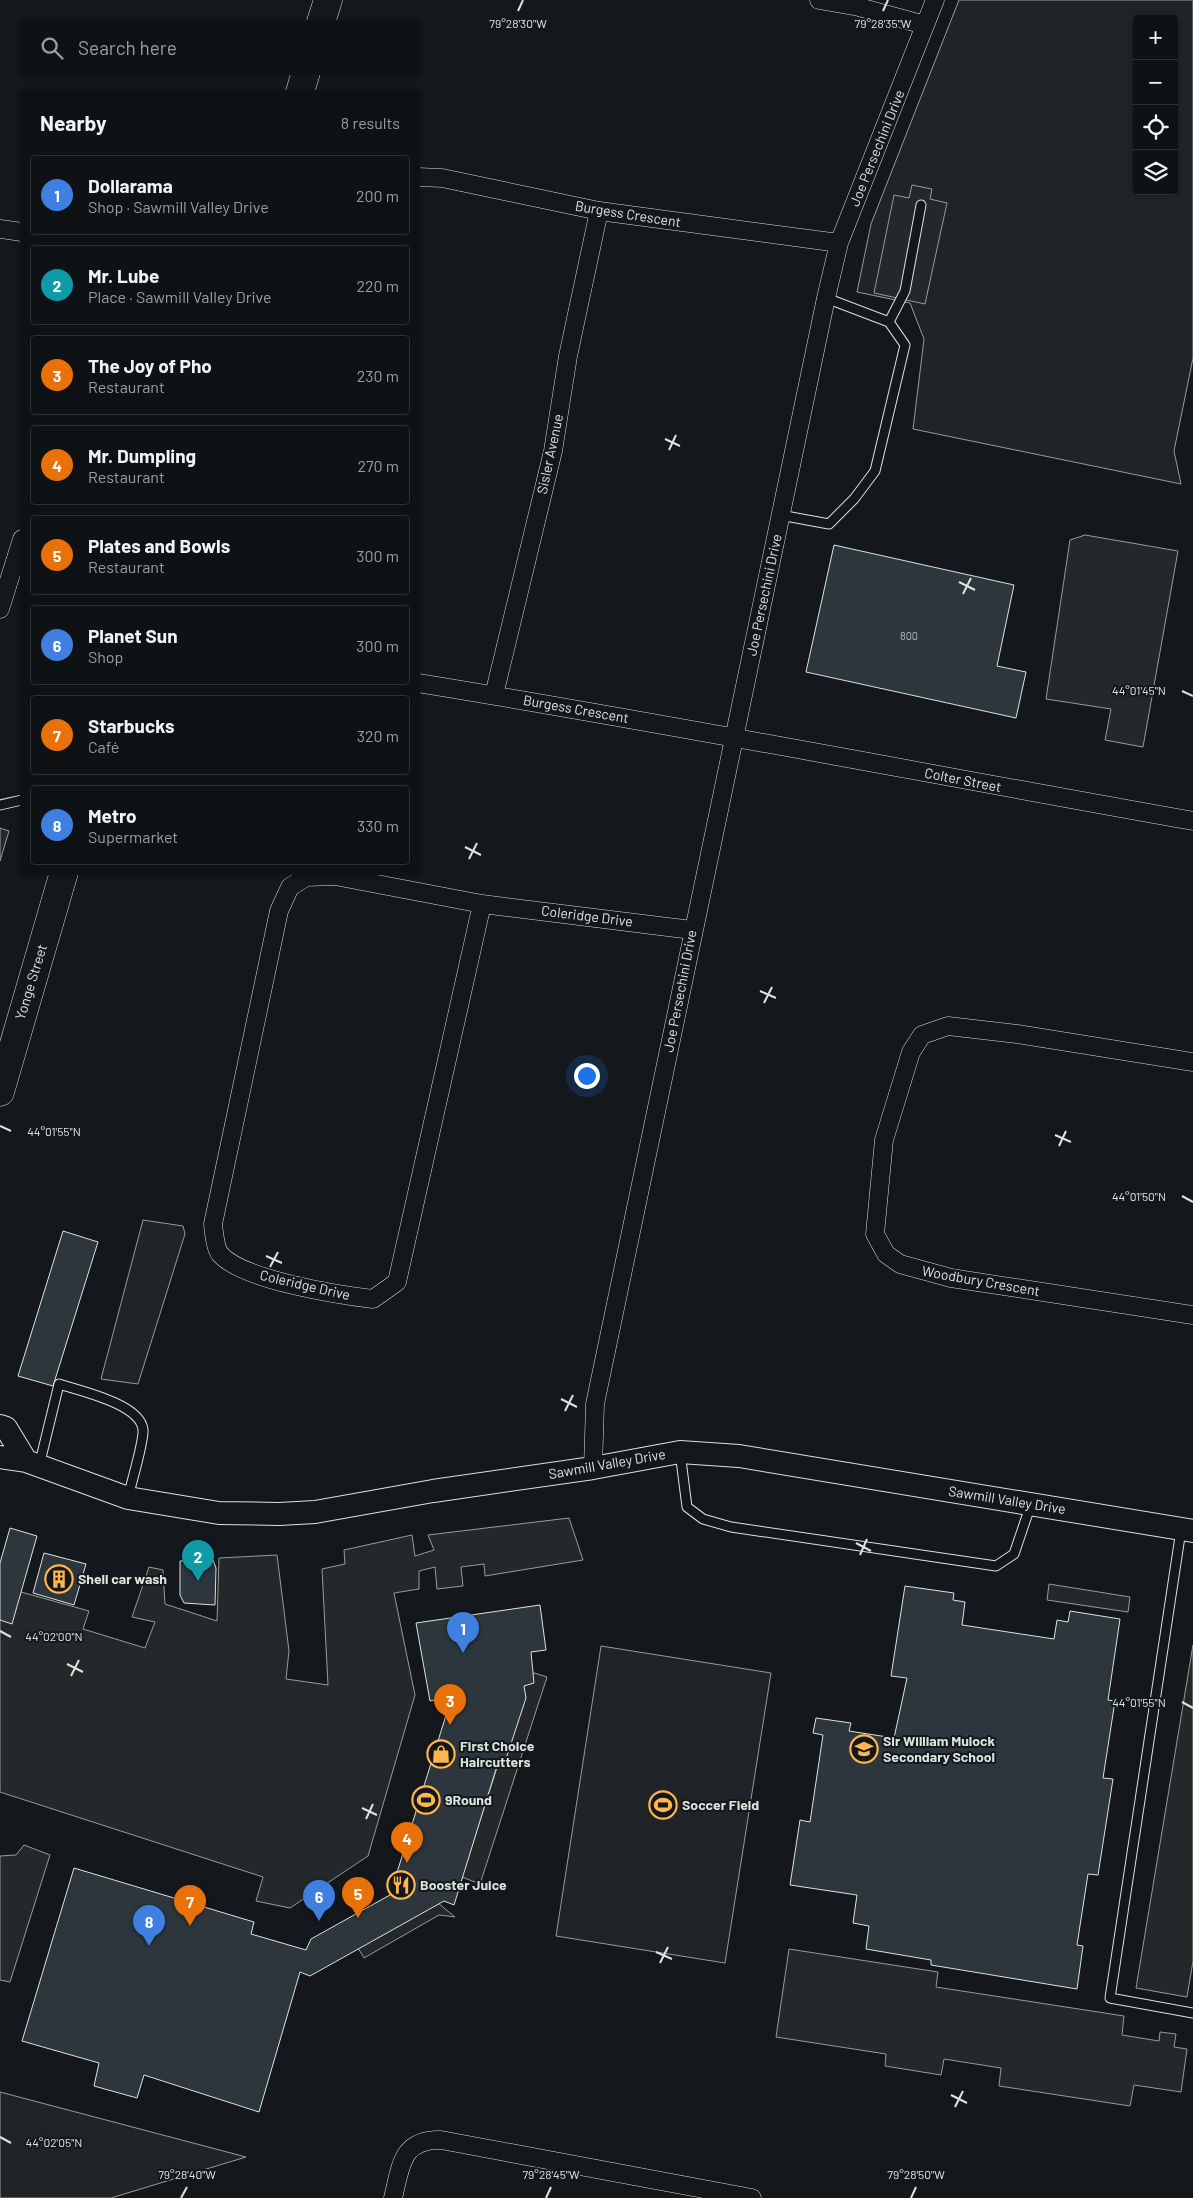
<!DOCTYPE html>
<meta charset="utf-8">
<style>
:root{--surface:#0f1215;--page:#1d2022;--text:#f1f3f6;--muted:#9b9ea0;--line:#2f3234;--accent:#1a73e8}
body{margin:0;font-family:Barlow,sans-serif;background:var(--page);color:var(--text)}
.controls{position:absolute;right:15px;top:15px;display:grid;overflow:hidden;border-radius:5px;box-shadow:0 1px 4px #0004}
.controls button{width:45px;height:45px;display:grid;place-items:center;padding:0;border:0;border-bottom:1px solid var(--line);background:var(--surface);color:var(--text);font:25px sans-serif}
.you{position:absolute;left:586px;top:1075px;width:18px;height:18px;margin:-12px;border:4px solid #fff;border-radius:50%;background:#1a73e8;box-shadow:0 0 0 8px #1a73e833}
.badge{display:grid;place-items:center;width:32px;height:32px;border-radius:50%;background:var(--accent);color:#fff;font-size:16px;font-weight:700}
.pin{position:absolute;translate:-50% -41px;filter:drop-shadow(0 1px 2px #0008)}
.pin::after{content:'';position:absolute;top:26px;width:18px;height:15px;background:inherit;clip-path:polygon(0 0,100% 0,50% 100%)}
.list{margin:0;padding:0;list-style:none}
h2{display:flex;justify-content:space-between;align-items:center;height:65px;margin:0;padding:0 20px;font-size:21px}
h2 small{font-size:16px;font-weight:400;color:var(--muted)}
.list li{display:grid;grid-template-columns:32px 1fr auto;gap:15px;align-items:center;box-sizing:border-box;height:80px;margin:0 10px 10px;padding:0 10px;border:1px solid var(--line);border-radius:5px}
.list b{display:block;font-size:19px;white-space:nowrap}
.list p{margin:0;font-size:16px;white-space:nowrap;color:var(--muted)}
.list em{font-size:16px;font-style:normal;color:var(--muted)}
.icon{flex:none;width:28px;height:28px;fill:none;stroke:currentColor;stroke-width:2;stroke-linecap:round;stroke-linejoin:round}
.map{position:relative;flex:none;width:1193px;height:2198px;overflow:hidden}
.search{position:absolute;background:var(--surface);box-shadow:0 1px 4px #0004;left:20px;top:20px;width:400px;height:55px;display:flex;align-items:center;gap:12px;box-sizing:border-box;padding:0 18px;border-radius:5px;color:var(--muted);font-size:19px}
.panel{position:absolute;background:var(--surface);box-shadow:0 1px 4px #0004;left:20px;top:90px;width:400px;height:785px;border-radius:5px}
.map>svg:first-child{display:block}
.green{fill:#202428;stroke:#939e99;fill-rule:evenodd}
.parking{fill:#24282b;stroke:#939e99}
.building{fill:#2c363c;stroke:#d8e6dc}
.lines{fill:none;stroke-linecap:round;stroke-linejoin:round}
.service-casing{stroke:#d8e6dc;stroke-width:11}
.minor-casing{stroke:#d8e6dc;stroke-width:19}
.tertiary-casing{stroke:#d8e6dc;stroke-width:24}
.primary-casing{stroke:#d8e6dc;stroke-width:29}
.service{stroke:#14181c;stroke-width:9}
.minor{stroke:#14181c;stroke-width:18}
.tertiary{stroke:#14181c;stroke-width:22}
.primary{stroke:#14181c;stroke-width:28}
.ticks{fill:none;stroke:#d8e6dc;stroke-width:2}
.labels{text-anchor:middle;stroke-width:4;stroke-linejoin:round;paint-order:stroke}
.number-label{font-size:11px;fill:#adbab4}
.street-label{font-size:14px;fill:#d8e6dc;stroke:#14181c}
.poi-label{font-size:14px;font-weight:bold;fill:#d8e6dc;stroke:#14181c;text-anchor:start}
.ticks-label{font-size:12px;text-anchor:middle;fill:#d8e6dc;stroke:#14181c;stroke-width:4;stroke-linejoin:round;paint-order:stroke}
</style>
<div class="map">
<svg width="1193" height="2198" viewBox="0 0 1193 2198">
<rect width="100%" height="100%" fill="#14181c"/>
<path class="green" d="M959,0H1193V358L1174,451L1181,484L913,429L924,339L910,303L857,292L871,224ZM1137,19H1174V191H1137Z
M143,1220L183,1226L185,1234L138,1384L101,1379Z
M601,1646L771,1673L725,1963L556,1936Z
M0,2092L246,2157L111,2198H0Z"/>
<path class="parking" d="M912,185L932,189L930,199L947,203L925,304L874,293L894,195L909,198Z
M1085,535L1178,551L1143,747L1105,740L1111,709L1046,699L1070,540Z
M0,828L9,831L0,861Z
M569,1518L583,1560L485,1576L484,1564L461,1567L463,1586L437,1589L435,1567L419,1571V1589L394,1593L415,1695L368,1856L290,1908L256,1901L263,1877L0,1792V1620L14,1590L89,1611L83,1629L145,1648L155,1622L132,1617L149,1567L163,1570L165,1604L217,1621L219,1558L277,1555L289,1651L286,1679L328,1685L322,1569L345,1564L344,1550L412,1535L415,1556L434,1550L428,1535Z
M1049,1584L1130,1597L1128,1612L1047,1600Z
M1193,1645V1961L1187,1997L1136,1988Z
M528,1671L547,1677L480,1884L462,1877Z
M24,1845L50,1855L10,1982L0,1980V1856L16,1855Z
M426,1893L455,1917L439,1915L364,1958L351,1936Z
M789,1949L938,1972L936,1987L1124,2016L1122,2035L1159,2041L1160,2032L1176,2034L1174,2047L1187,2049L1181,2092L1134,2085L1130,2106L999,2086L1001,2068L944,2059L941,2075L885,2066L886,2054L776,2037Z"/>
<path class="building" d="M834,545L1014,585L997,666L1026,672L1016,718L806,672Z
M63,1231L98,1242L53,1386L18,1376Z
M10,1528L37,1536L12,1624L0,1620V1563Z
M44,1553L86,1564L74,1605L33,1593Z
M213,1560L216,1568L215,1605L184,1603L180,1595V1561Z
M905,1586L954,1593L953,1600L965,1602L962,1625L1054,1639L1057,1620L1068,1622L1070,1611L1120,1619L1108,1700L1115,1701L1103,1778L1113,1779L1098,1875L1088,1874L1077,1945L1083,1946L1077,1989L931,1965V1960L866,1949L869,1926L853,1923L857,1895L790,1885L800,1820L810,1822L823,1735L813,1733L816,1718L851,1723L849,1731L894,1738L907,1678L891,1676Z
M540,1605L546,1650L531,1652L534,1683L524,1686L526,1698L503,1768L497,1766L454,1905L444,1901L310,1976L300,1972L259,2112L144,2075L137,2098L94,2086L99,2063L22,2041L74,1868L254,1922L251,1934L306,1950L311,1939L390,1895L447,1712L443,1698L430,1701L416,1623Z"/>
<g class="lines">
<g class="service-casing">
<path id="service" d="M889,322L905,291L921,205
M780,515L829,524L854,499L875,471L905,345L889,322L826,298
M0,805L22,800
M680,1452L687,1507L703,1519L731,1527L996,1566L1014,1554L1031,1504
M39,1466L59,1384C80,1391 141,1404 143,1430C144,1442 131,1483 128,1498
M1181,1530L1110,1998L1193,2013"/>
</g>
<g class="minor-casing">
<path id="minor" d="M819,0L859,7L925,25
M418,177L442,178L599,211L839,243
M0,229L22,232
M0,609L22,539
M418,683C677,725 934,775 1193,821
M494,695L553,451L568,356L599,211
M482,904L397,1282L373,1299C339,1295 242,1280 220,1254C215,1247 214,1233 213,1224L279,911L290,887L306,877L335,876L482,904L692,930
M1193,1062L1017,1034L948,1026L922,1035L911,1052L884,1140L875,1234L886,1254L900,1264L951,1278L1193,1315
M593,1468L595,1404L826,298L839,243L935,0
M393,2198C401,2166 401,2139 441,2140L752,2198"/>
</g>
<g class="tertiary-casing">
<path id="tertiary" d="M0,1426L6,1428L26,1461
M0,1457L26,1461L128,1498L219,1513L279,1514L315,1512L433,1491L593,1468L680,1452L739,1456L1193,1531"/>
</g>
<g class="primary-casing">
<path id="primary" d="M321,22L328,0
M300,92L306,72
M0,1092L64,872"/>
</g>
<use href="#service" class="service"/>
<use href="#minor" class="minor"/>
<use href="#tertiary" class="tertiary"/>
<use href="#primary" class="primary"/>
</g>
<path class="ticks" d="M518,11L523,0M883,11L888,0M665,439L680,446M669,450L676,435M959,582L975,590M963,594L971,578M1182,691L1193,696M465,847L481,855M469,859L477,843M760,991L776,998M764,1003L772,987M0,1126L11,1131M1055,1135L1071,1142M1059,1146L1066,1131M1182,1196L1193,1202M266,1256L282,1263M270,1267L278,1252M561,1399L577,1407M565,1411L573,1395M856,1543L871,1551M860,1555L867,1539M0,1631L11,1637M67,1664L83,1672M71,1676L79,1660M1182,1702L1193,1708M362,1808L377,1815M366,1819L373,1804M656,1952L672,1959M660,1963L668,1947M951,2095L967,2103M955,2107L963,2091M0,2137L11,2143M181,2198L187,2187M546,2198L551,2187M911,2198L916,2187"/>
<defs>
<g id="building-ring" transform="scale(1.4375)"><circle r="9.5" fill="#14181c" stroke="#ffb74d" stroke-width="1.5"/><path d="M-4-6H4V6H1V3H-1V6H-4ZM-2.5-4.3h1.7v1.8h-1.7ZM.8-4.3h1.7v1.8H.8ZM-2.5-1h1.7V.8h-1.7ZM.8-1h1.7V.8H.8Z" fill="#ffb74d"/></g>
<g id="school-ring" transform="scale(1.4375)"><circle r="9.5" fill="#14181c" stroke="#ffb74d" stroke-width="1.5"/><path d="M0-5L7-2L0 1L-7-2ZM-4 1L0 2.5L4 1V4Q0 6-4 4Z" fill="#ffb74d"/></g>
<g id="shop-ring" transform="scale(1.4375)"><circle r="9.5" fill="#14181c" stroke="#ffb74d" stroke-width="1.5"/><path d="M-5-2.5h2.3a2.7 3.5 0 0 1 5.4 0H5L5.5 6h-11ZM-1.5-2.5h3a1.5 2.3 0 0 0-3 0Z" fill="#ffb74d"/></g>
<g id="stadium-ring" transform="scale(1.4375)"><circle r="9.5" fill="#14181c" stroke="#ffb74d" stroke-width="1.5"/><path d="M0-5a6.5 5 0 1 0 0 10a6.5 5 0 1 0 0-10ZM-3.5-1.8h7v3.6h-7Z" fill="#ffb74d"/></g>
<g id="restaurant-ring" transform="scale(1.4375)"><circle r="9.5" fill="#14181c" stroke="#ffb74d" stroke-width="1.5"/><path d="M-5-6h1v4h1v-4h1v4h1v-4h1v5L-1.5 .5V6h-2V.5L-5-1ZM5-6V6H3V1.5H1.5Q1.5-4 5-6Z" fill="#ffb74d"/></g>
</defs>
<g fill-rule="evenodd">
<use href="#building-ring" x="59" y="1579"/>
<use href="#school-ring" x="864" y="1749"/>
<use href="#shop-ring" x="441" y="1754"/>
<use href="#stadium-ring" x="426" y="1800"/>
<use href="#stadium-ring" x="663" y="1805"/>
<use href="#restaurant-ring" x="401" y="1885"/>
</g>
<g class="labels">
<g class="number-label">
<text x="909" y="640">800</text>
</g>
<g class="street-label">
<text transform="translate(877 148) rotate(-68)" y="5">Joe Persechini Drive</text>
<text transform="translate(628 214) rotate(9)" y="5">Burgess Crescent</text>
<text transform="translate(550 454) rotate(-78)" y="5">Sisler Avenue</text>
<text transform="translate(764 595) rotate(-78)" y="5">Joe Persechini Drive</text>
<text transform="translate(576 709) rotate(10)" y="5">Burgess Crescent</text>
<text transform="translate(963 780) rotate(11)" y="5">Colter Street</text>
<text transform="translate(587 916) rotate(7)" y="5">Coleridge Drive</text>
<text transform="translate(31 982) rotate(-73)" y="5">Yonge Street</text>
<text transform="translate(680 991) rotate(-79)" y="5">Joe Persechini Drive</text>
<text transform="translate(981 1281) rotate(10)" y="5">Woodbury Crescent</text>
<text transform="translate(305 1285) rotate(13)" y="5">Coleridge Drive</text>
<text transform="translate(607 1464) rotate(-10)" y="5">Sawmill Valley Drive</text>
<text transform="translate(1007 1500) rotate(9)" y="5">Sawmill Valley Drive</text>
</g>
<g class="poi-label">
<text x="78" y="1584">Shell car wash</text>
<text x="883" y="1746">Sir William Mulock<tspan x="883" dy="16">Secondary School</tspan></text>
<text x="460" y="1751">First Choice<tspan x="460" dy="16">Haircutters</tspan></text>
<text x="445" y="1805">9Round</text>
<text x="682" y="1810">Soccer Field</text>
<text x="420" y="1890">Booster Juice</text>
</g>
</g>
<g class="ticks-label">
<text x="518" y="28">79°28'30"W</text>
<text x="883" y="28">79°28'35"W</text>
<text x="1139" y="695">44°01'45"N</text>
<text x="54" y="1136">44°01'55"N</text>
<text x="1139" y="1201">44°01'50"N</text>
<text x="54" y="1641">44°02'00"N</text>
<text x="1139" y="1707">44°01'55"N</text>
<text x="54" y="2147">44°02'05"N</text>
<text x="187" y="2179">79°28'40"W</text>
<text x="551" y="2179">79°28'45"W</text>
<text x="916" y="2179">79°28'50"W</text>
</g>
</svg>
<div class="controls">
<button>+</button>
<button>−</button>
<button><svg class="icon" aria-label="locate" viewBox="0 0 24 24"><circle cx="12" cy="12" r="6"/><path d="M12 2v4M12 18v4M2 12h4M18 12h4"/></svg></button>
<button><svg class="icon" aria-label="layers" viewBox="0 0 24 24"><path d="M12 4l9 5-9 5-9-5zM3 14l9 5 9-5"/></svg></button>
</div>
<div class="you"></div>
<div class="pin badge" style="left:463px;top:1653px;background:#3f7fe0">1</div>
<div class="pin badge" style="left:198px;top:1581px;background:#0f9aa8">2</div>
<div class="pin badge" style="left:450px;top:1725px;background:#e8710a">3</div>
<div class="pin badge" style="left:407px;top:1863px;background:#e8710a">4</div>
<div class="pin badge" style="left:358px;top:1918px;background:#e8710a">5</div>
<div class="pin badge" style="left:319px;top:1921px;background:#3f7fe0">6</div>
<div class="pin badge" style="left:190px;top:1926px;background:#e8710a">7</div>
<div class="pin badge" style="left:149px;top:1946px;background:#3f7fe0">8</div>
<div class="search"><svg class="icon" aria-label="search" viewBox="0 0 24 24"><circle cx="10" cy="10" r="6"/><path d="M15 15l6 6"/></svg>Search here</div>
<section class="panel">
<h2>Nearby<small>8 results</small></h2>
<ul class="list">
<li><span class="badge" style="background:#3f7fe0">1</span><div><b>Dollarama</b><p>Shop · Sawmill Valley Drive</p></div><em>200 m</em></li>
<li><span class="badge" style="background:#0f9aa8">2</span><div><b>Mr. Lube</b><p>Place · Sawmill Valley Drive</p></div><em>220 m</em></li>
<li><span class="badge" style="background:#e8710a">3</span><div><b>The Joy of Pho</b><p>Restaurant</p></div><em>230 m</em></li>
<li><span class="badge" style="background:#e8710a">4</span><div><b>Mr. Dumpling</b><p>Restaurant</p></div><em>270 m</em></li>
<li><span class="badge" style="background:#e8710a">5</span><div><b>Plates and Bowls</b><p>Restaurant</p></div><em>300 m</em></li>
<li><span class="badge" style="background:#3f7fe0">6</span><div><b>Planet Sun</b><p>Shop</p></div><em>300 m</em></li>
<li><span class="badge" style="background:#e8710a">7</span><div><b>Starbucks</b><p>Café</p></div><em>320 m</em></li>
<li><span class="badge" style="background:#3f7fe0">8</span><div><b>Metro</b><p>Supermarket</p></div><em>330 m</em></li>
</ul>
</section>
</div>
